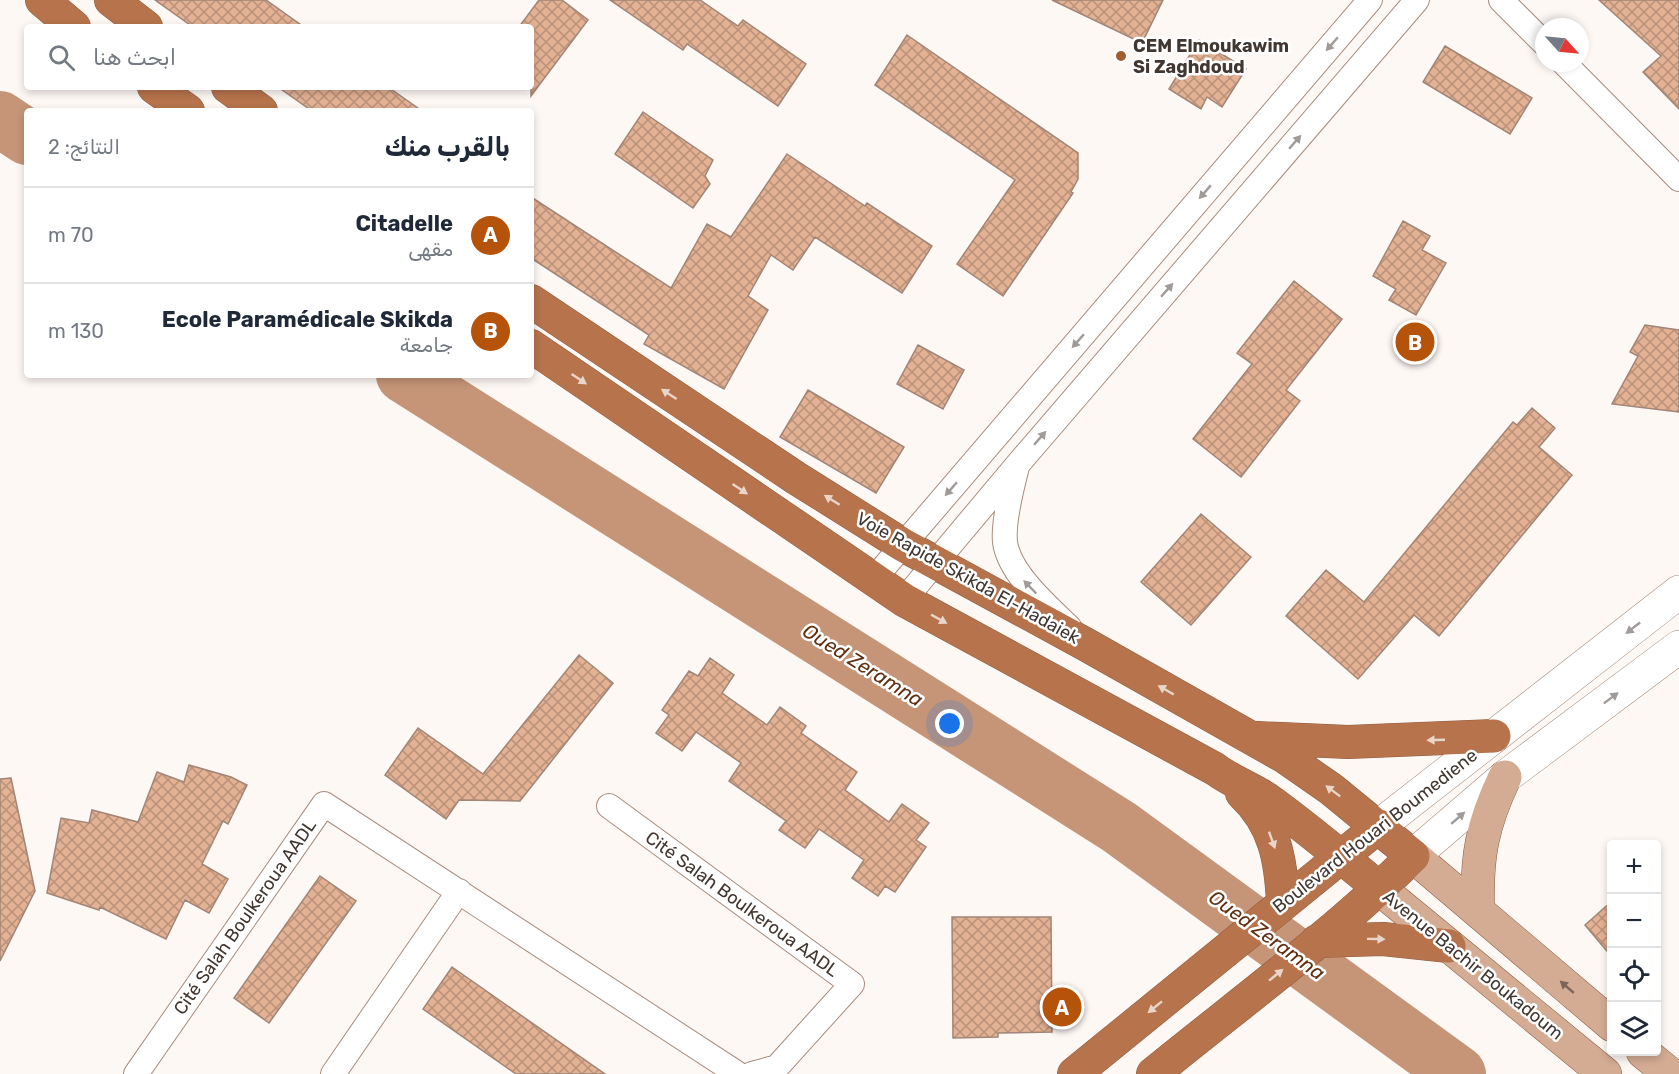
<!DOCTYPE html>
<html lang="ar">
<meta charset="utf-8">
<style>
:root{--surface:#fff;--page:#f6f6f7;--text:#1f2937;--muted:#747a83;--line:#e0e1e3;--accent:#b45309}
body{margin:0;font-family:Rubik,"Noto Naskh Arabic",sans-serif;background:var(--page);color:var(--text);direction:rtl}
.controls{position:absolute;right:18px;bottom:18px;display:grid;overflow:hidden;border-radius:6px;box-shadow:0 3px 9px #0003}
.controls button{width:54px;height:54px;display:grid;place-items:center;padding:0;border:0;border-bottom:2px solid var(--line);background:var(--surface);color:var(--text);font:30px sans-serif}
.compass{position:absolute;left:1535px;top:18px;width:54px;height:54px;border-radius:50%;background:var(--surface);box-shadow:0 3px 9px #0003;rotate:117deg}
.you{position:absolute;left:950px;top:724px;width:21px;height:21px;margin:-15px;border:4px solid #fff;border-radius:50%;background:#1a73e8;box-shadow:0 0 0 9px #1a73e833}
.badge{display:grid;place-items:center;width:39px;height:39px;border-radius:50%;background:var(--accent);color:#fff;font-size:20px;font-weight:700}
.pin{position:absolute;translate:-50% -50%;border:3px solid #fff;box-shadow:0 2px 6px #0006}
.list{margin:0;padding:0;list-style:none}
h2{display:flex;justify-content:space-between;align-items:center;height:78px;margin:0;padding:0 24px;font-size:26px}
h2 small{font-size:20px;font-weight:400;color:var(--muted)}
.list li{display:grid;grid-template-columns:39px 1fr auto;gap:18px;align-items:center;box-sizing:border-box;height:96px;padding:0 24px;border-top:2px solid var(--line)}
.list b{display:block;font-size:22px;white-space:nowrap}
.list p{margin:0;font-size:20px;white-space:nowrap;color:var(--muted)}
.list em{font-size:20px;font-style:normal;color:var(--muted)}
.icon{flex:none;width:33px;height:33px;fill:none;stroke:currentColor;stroke-width:2;stroke-linecap:round;stroke-linejoin:round}
.map{position:relative;flex:none;width:1679px;height:1074px;overflow:hidden;direction:ltr}
.search{position:absolute;background:var(--surface);box-shadow:0 3px 9px #0003;left:24px;top:24px;width:510px;height:66px;display:flex;align-items:center;gap:15px;box-sizing:border-box;padding:0 21px;border-radius:6px;color:var(--muted);font-size:22px}
.panel{position:absolute;background:var(--surface);box-shadow:0 3px 9px #0003;left:24px;top:108px;width:510px;height:270px;border-radius:6px;direction:rtl}
.map>svg:first-child{display:block}
.lines{fill:none;stroke-linecap:round;stroke-linejoin:round}
.river{stroke:#c69578;stroke-width:56}
.building{fill:url(#building-cross-hatch);stroke:#a18576;stroke-width:1.5}
.street-casing{stroke:#a88c7c;stroke-width:26}
.secondary-casing{stroke:#a88c7c;stroke-width:34}
.primary-casing{stroke:#8e5e42;stroke-width:34}
.highway-casing{stroke:#8e5e42;stroke-width:34}
.street{stroke:#fff;stroke-width:24}
.secondary{stroke:#fff;stroke-width:33}
.primary{stroke:#d4ac94;stroke-width:33}
.highway{stroke:#b7744c;stroke-width:33}
.oneway{fill:#a09a98}
.oneway2{fill:#e9d5c9}
.oneway3{fill:#7c6558}
.poi-dot{fill:#a15c30;stroke:#fff;stroke-width:2}
.labels{text-anchor:middle;stroke-width:5;stroke-linejoin:round;paint-order:stroke}
.poi-label{font-size:18px;font-weight:bold;fill:#423630;stroke:#fff;text-anchor:start}
.street-label{font-size:18px;fill:#423630;stroke:#fff}
.water-label{font-size:20px;font-style:italic;fill:#603011;stroke:#fff}
</style>
<div class="map">
<svg width="1679" height="1074" viewBox="0 0 1679 1074">
<defs>
<pattern id="building-cross-hatch" width="8" height="8" patternUnits="userSpaceOnUse" patternTransform="scale(1.5)"><rect width="8" height="8" fill="#e3b194"/><path d="M0 0l8 8M0 8l8-8" fill="none" stroke="#ba9179"/></pattern>
</defs>
<rect width="100%" height="100%" fill="#fef8f5"/>
<g class="lines">
<path class="river" d="M0,119L27,137
M404,375L1119,827L1458,1074"/>
</g>
<path class="building" d="M155,0H266L304,27H193Z
M539,0H562L588,20L531,96V27H519Z
M610,0H700L738,26L743,20L806,64L778,106L687,44L683,50Z
M1052,0H1163L1142,43Z
M1599,0H1679V109L1643,72L1661,56Z
M907,35L1078,153V179L1071,192L1073,193L1003,296L957,264L1015,180L875,85Z
M1199,40L1246,69L1222,107L1207,97L1201,109L1169,89Z
M1445,46L1532,98L1510,134L1423,82Z
M278,87H388L422,111H312Z
M643,112L713,160L705,176L710,184L693,208L615,154Z
M787,154L865,206L867,203L932,246L902,293L815,237L793,270L771,255L748,296L768,310L724,389L644,344L649,335L531,258V197L671,288L707,224L731,237Z
M1403,221L1430,236L1422,250L1446,263L1416,315L1389,300L1396,289L1373,276Z
M1294,281L1342,319L1286,390L1300,401L1241,477L1193,439L1252,364L1237,353Z
M1645,325L1679,330V412L1612,404L1638,356L1630,352Z
M918,345L964,370L943,409L897,384Z
M808,390L904,447L876,493L780,437Z
M1532,408L1555,428L1539,447L1572,475L1439,636L1414,615L1358,679L1286,616L1326,570L1364,602L1513,422L1517,425Z
M1201,514L1251,557L1191,625L1141,582Z
M579,655L613,683L520,801L459,800L446,819L385,775L418,728L483,774Z
M710,658L734,675L722,693L767,725L780,707L806,726L801,733L857,772L845,790L889,822L902,804L929,823L916,840L926,847L895,892L885,886L878,896L852,878L864,860L819,829L805,848L779,830L786,821L729,781L741,763L696,732L682,751L656,733L669,715L662,710L689,671L698,676Z
M189,765L231,777L247,785L228,824L223,821L202,864L228,879L209,913L185,900L166,939L100,907L99,910L47,893L61,818L89,823L92,810L138,822L157,772L184,782Z
M11,778L35,891L0,961V779Z
M320,876L356,901L269,1023L234,998Z
M1611,902V956L1585,925Z
M952,917H1051L1052,1032L998,1033V1037L953,1038Z
M452,967L605,1074H516L423,1009Z"/>
<g class="lines">
<g class="street-casing">
<path id="street" d="M1501,0L1544,43
M1564,63L1679,179
M1017,467C1012,486 1003,523 1005,542C1009,573 1047,606 1069,627
M873,580L1370,0
M904,600L1018,464L1417,0
M609,806L852,984L777,1067L752,1074
M136,1074L324,804L738,1074
M333,1074L459,891"/>
</g>
<g class="secondary-casing">
<path id="secondary" d="M1379,826L1679,592
M1413,856L1505,777L1679,647"/>
</g>
<g class="primary-casing">
<path id="primary" d="M1413,856L1612,1025
M1380,889L1605,1074
M1478,910C1476,857 1482,825 1505,777
M1643,1052L1670,1074"/>
</g>
<g class="highway-casing">
<path id="highway" d="M42,0L74,27
M111,0L146,27
M154,87L188,111
M228,87L261,111
M531,301L796,478L903,545L1085,644L1285,757L1331,789L1413,856C1333,935 1240,1003 1153,1074
M531,346L904,600L1215,769C1231,781 1250,788 1267,799C1306,827 1343,858 1380,889
M1257,738L1348,742L1494,736
M1242,793C1275,824 1281,860 1283,903
M1317,941L1383,939L1449,946
M1074,1074L1379,826"/>
</g>
<use href="#street" class="street"/>
<use href="#secondary" class="secondary"/>
<use href="#primary" class="primary"/>
<use href="#highway" class="highway"/>
</g>
<defs><path id="oneway-solid" d="M-6-.8H1V-3.2L6.5 0L1 3.2V.8H-6Z" transform="scale(1.5)"/></defs>
<g class="oneway">
<use href="#oneway-solid" transform="translate(1332 44) rotate(131)"/>
<use href="#oneway-solid" transform="translate(1295 142) rotate(-49)"/>
<use href="#oneway-solid" transform="translate(1205 192) rotate(131)"/>
<use href="#oneway-solid" transform="translate(1167 290) rotate(-49)"/>
<use href="#oneway-solid" transform="translate(1078 341) rotate(131)"/>
<use href="#oneway-solid" transform="translate(1040 438) rotate(-49)"/>
<use href="#oneway-solid" transform="translate(951 489) rotate(131)"/>
<use href="#oneway-solid" transform="translate(1030 587) rotate(-134)"/>
<use href="#oneway-solid" transform="translate(1633 628) rotate(142)"/>
<use href="#oneway-solid" transform="translate(1611 698) rotate(-37)"/>
<use href="#oneway-solid" transform="translate(1458 818) rotate(-41)"/>
</g>
<g class="oneway2">
<use href="#oneway-solid" transform="translate(579 379) rotate(34)"/>
<use href="#oneway-solid" transform="translate(669 394) rotate(-147)"/>
<use href="#oneway-solid" transform="translate(740 489) rotate(34)"/>
<use href="#oneway-solid" transform="translate(832 500) rotate(-148)"/>
<use href="#oneway-solid" transform="translate(939 619) rotate(29)"/>
<use href="#oneway-solid" transform="translate(1166 690) rotate(-150)"/>
<use href="#oneway-solid" transform="translate(1436 740) rotate(178)"/>
<use href="#oneway-solid" transform="translate(1333 791) rotate(-143)"/>
<use href="#oneway-solid" transform="translate(1272 840) rotate(70)"/>
<use href="#oneway-solid" transform="translate(1376 939) rotate(1)"/>
<use href="#oneway-solid" transform="translate(1276 975) rotate(-39)"/>
<use href="#oneway-solid" transform="translate(1155 1007) rotate(141)"/>
</g>
<use class="oneway3" href="#oneway-solid" transform="translate(1567 987) rotate(-139)"/>
<circle class="poi-dot" cx="1121" cy="56" r="6"/>
<g class="labels">
<g class="poi-label">
<text x="1133" y="52">CEM Elmoukawim<tspan x="1133" dy="21">Si Zaghdoud</tspan></text>
</g>
<g class="street-label">
<text transform="translate(968 578) rotate(29)" y="6">Voie Rapide Skikda El-Hadaiek</text>
<text transform="translate(1375 831) rotate(-38)" y="6">Boulevard Houari Boumediene</text>
<text transform="translate(742 904) rotate(36)" y="6">Cité Salah Boulkeroua AADL</text>
<text transform="translate(245 917) rotate(-55)" y="6">Cité Salah Boulkeroua AADL</text>
<text transform="translate(1473 965) rotate(39)" y="6">Avenue Bachir Boukadoum</text>
</g>
<g class="water-label">
<text transform="translate(863 665) rotate(32)" y="7">Oued Zeramna</text>
<text transform="translate(1267 935) rotate(36)" y="7">Oued Zeramna</text>
</g>
</g>
</svg>
<div class="controls">
<button>+</button>
<button>−</button>
<button><svg class="icon" aria-label="locate" viewBox="0 0 24 24"><circle cx="12" cy="12" r="6"/><path d="M12 2v4M12 18v4M2 12h4M18 12h4"/></svg></button>
<button><svg class="icon" aria-label="layers" viewBox="0 0 24 24"><path d="M12 4l9 5-9 5-9-5zM3 14l9 5 9-5"/></svg></button>
</div>
<svg class="compass" viewBox="-18 -18 36 36"><path d="M0-13l5 13h-10z" fill="#e53935"/><path d="M0 13l5-13h-10z" fill="#747a83"/></svg>
<div class="you"></div>
<div class="pin badge" style="left:1062px;top:1007px">A</div>
<div class="pin badge" style="left:1415px;top:342px">B</div>
<div class="search"><svg class="icon" aria-label="search" viewBox="0 0 24 24"><circle cx="10" cy="10" r="6"/><path d="M15 15l6 6"/></svg>ابحث هنا</div>
<section class="panel">
<h2>بالقرب منك<small>النتائج: 2</small></h2>
<ul class="list">
<li><span class="badge">A</span><div><b>Citadelle</b><p>مقهى</p></div><em>70 m</em></li>
<li><span class="badge">B</span><div><b>Ecole Paramédicale Skikda</b><p>جامعة</p></div><em>130 m</em></li>
</ul>
</section>
</div>
